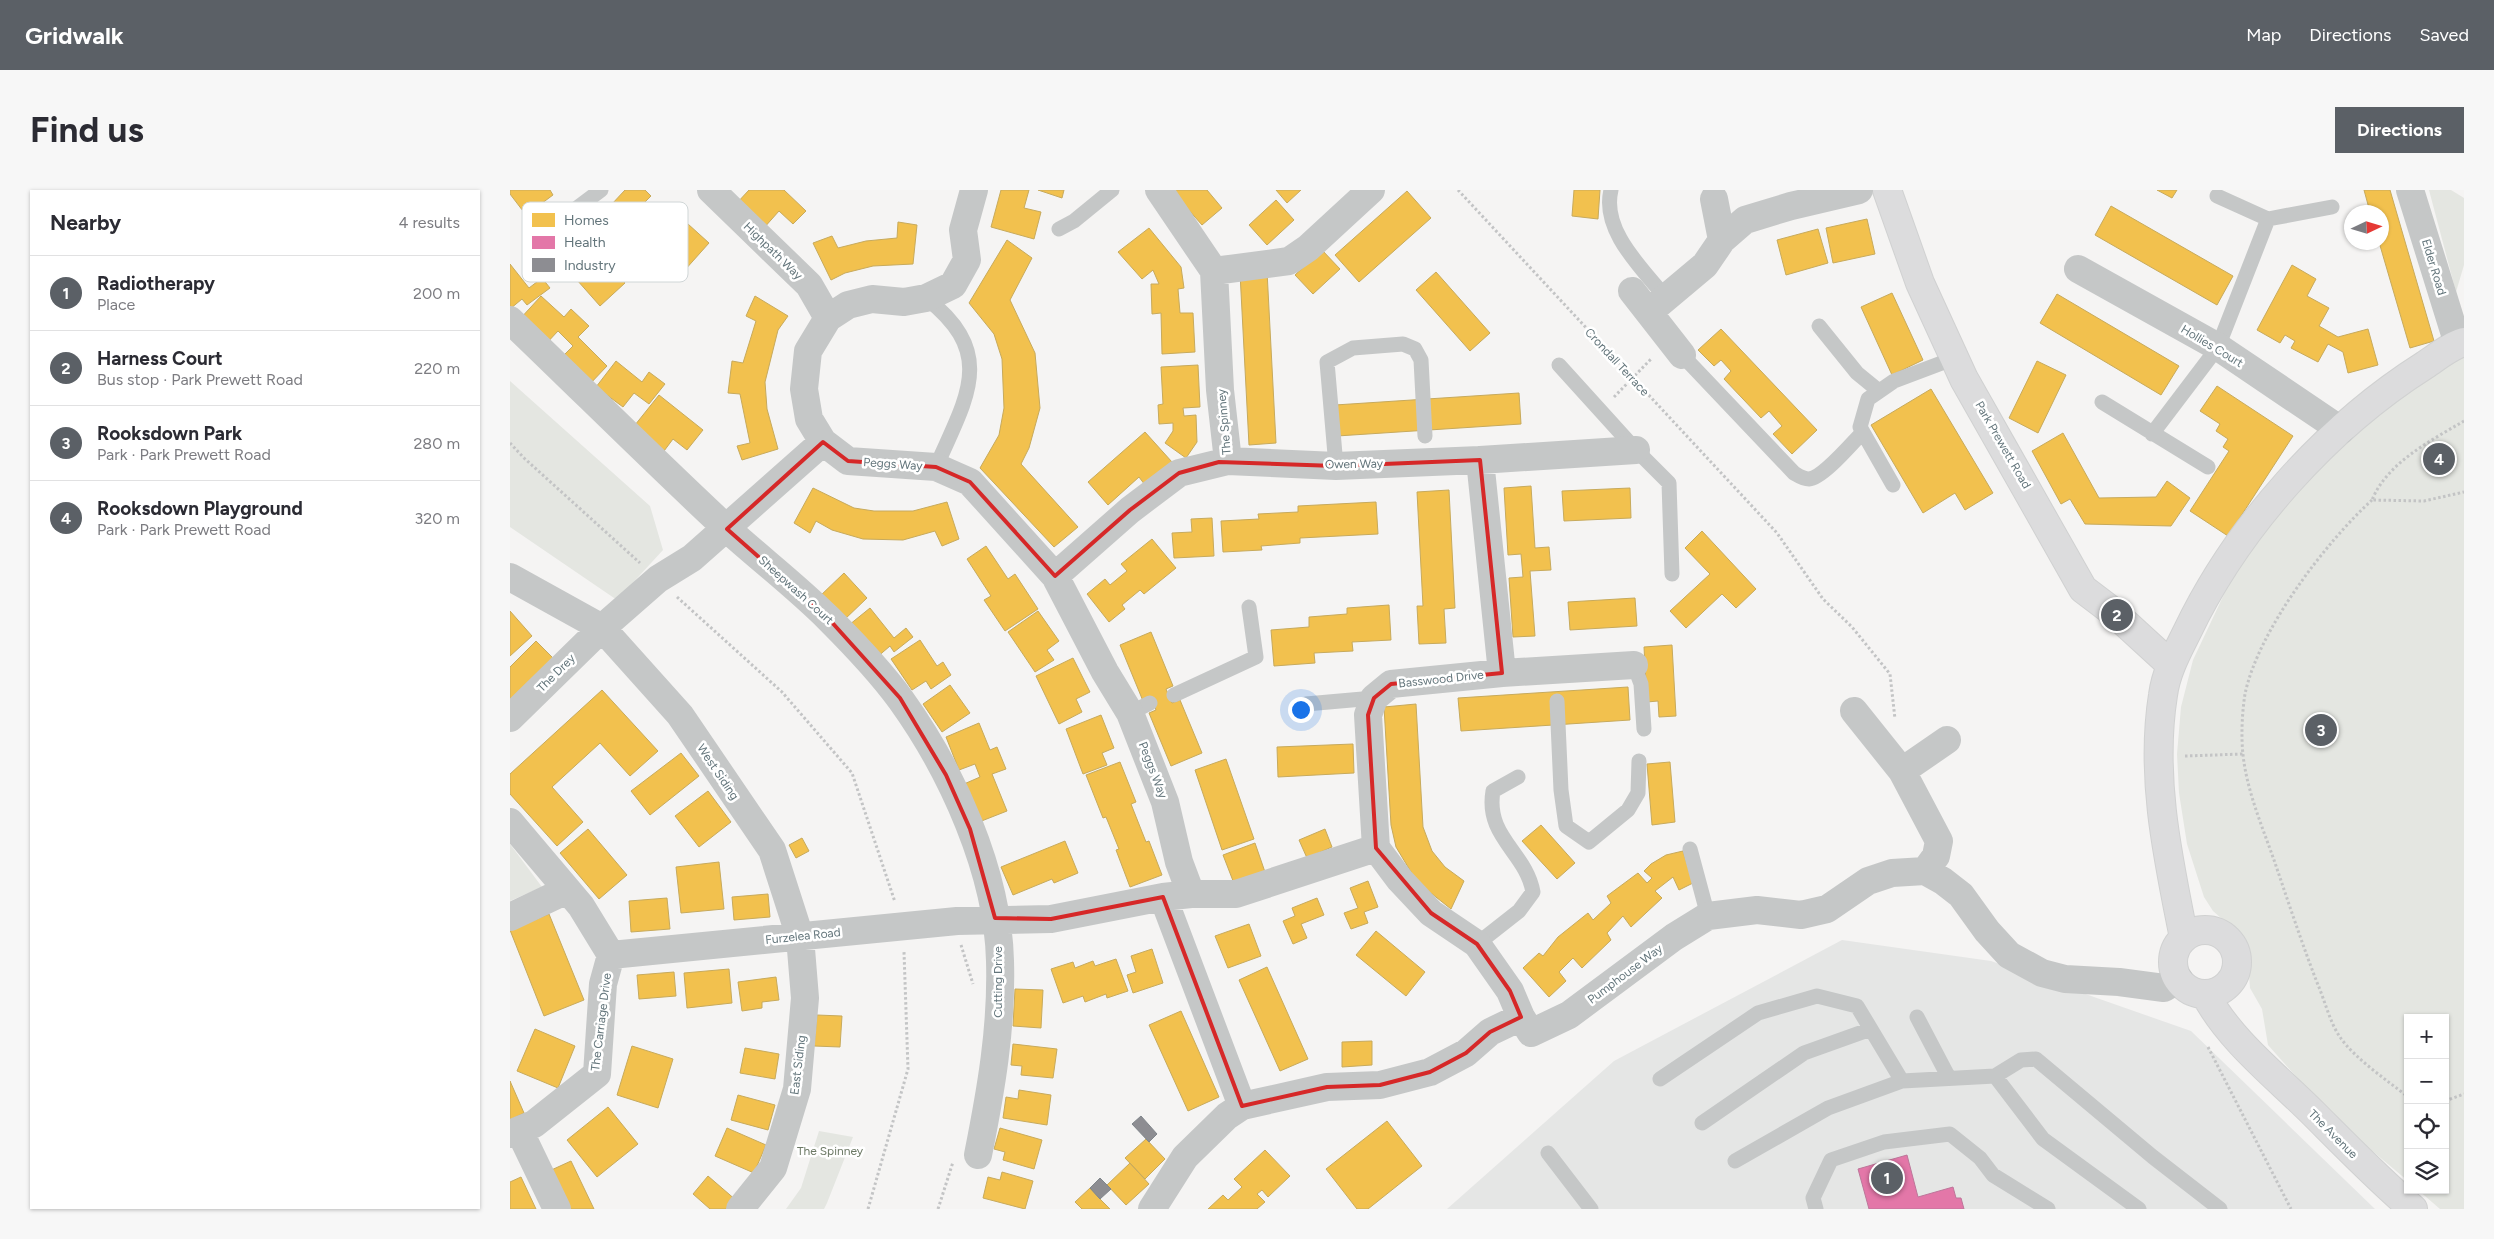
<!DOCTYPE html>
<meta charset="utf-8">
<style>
:root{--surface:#fff;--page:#f7f7f7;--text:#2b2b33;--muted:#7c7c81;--line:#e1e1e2;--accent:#5b6066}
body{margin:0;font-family:Figtree,sans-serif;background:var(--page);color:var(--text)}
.controls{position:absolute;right:15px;bottom:15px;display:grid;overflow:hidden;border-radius:0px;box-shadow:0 1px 4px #0004}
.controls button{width:45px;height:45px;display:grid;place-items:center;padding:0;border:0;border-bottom:1px solid var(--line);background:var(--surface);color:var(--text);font:25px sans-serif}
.compass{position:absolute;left:1834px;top:15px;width:45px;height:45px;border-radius:50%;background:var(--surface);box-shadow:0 1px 4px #0004;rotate:86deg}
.you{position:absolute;left:790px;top:519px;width:18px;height:18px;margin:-12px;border:4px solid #fff;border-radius:50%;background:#1a73e8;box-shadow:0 0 0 8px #1a73e833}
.badge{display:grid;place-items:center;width:32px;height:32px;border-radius:50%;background:var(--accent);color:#fff;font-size:16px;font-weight:700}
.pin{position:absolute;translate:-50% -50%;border:2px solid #fff;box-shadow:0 1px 5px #0006}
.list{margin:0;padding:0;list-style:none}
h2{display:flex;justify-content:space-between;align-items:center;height:65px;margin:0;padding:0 20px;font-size:21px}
h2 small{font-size:16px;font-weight:400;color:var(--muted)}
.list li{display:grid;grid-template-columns:32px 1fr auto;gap:15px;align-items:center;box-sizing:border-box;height:75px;padding:0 20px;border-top:1px solid var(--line)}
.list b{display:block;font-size:19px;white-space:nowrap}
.list p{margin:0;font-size:16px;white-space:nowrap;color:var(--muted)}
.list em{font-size:16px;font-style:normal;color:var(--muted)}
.icon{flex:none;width:28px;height:28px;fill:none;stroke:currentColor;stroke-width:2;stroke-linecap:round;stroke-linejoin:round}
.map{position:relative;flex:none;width:1954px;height:1019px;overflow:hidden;border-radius:0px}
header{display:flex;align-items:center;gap:30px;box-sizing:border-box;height:70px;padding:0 25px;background:var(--accent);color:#fff}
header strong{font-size:24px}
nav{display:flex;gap:28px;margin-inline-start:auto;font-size:18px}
.intro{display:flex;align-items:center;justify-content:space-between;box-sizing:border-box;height:120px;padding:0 30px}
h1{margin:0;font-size:35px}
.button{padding:12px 22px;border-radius:0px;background:var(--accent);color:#fff;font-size:18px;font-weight:700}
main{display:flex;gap:30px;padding:0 30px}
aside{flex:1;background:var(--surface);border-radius:0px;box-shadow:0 1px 4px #0004}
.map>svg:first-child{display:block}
.built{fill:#e5e6e5}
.green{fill:#e4e6e1}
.homes{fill:#f2c14e;stroke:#c7aa5c}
.health{fill:#e377a8;stroke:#bd769a}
.industry{fill:#8d8d92;stroke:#80868b}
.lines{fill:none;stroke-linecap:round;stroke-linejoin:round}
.secondary-casing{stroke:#d0d1d1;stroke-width:30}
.path{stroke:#c3c4c5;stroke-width:3;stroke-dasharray:2.5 2.5;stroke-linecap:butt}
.lane{stroke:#c5c7c7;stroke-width:15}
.street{stroke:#c5c7c7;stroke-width:28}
.secondary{stroke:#dcdcdd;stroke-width:28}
.marked{fill:none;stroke:#d62828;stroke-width:4;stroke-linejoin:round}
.labels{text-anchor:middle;stroke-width:5;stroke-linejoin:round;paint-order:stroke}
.street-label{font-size:12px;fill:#63757b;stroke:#fff}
.park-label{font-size:12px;fill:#6c7965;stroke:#fff}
.key{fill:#fff;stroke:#d0d6d7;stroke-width:1}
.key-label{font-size:14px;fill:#63757b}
</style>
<header>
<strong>Gridwalk</strong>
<nav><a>Map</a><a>Directions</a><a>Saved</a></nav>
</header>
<div class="intro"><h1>Find us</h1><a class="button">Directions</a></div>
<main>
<aside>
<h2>Nearby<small>4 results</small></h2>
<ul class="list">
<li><span class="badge">1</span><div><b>Radiotherapy</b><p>Place</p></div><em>200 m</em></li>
<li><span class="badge">2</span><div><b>Harness Court</b><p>Bus stop · Park Prewett Road</p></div><em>220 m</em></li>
<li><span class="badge">3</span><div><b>Rooksdown Park</b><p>Park · Park Prewett Road</p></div><em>280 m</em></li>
<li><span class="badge">4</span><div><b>Rooksdown Playground</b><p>Park · Park Prewett Road</p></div><em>320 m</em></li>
</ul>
</aside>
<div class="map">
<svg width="1954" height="1019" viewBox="0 0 1954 1019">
<rect width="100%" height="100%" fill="#f5f4f3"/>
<path class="built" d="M1332,750L1481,771L1681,841L1865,1019H937L1104,871Z"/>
<path class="green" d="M1919,0H1941L1954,8V75L1946,102Z
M1954,157V1019H1930L1908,1000H1935V828H1898V991L1822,927L1758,855L1752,819L1740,798L1737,757L1728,743L1703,721L1694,707L1677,654L1669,603L1667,564L1671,517L1683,470L1726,379L1770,314L1836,246Z
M0,191L140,316L153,360L107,410L0,337Z
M0,654L32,697L0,711Z
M309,941L343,947L317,1013L314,1019H276L291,998Z"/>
<path class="homes" d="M0,0H40L43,5L16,25L0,4Z
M115,0H135L141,6L130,17L139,26L125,41L101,15Z
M239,0H274L296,21L283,34L269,21L253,39L226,14Z
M491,0H519L514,18L531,22L524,49L481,37Z
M528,0H554L552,8Z
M661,0H697L712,18L692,35Z
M766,0H791L777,13Z
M1064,0H1090L1088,29L1062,26Z
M1647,0H1667L1662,8Z
M1854,0H1880L1924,151L1900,158L1869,52H1872V22H1860Z
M897,1L921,28L849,92L825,65Z
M766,10L784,30L757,55L739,35Z
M157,15L199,53L174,81L132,43Z
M1601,16L1723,86L1707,115L1585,45Z
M1357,29L1365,64L1323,73L1316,38Z
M388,32L407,35L403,74L363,76L335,83L321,90L303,53L322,46L328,58L356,51L387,48Z
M639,38L671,77L674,98L668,99L670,123H683L685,162L652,164L651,123L642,124L641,94H649L643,80L632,89L608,62Z
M1308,39L1318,73L1276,85L1267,50Z
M497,50L522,68L500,110L525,163L530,218L519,258L511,274L568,337L544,357L470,278L489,245L494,218L492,169L484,144L459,113Z
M84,58L115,93L90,116L59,81Z
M812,60L830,79L803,104L785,85Z
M0,74L19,98L32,88L40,98L17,115L12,109L0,119Z
M1782,75L1806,89L1797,106L1819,118L1809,136L1828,147L1858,139L1868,175L1838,183L1833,162L1818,154L1808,172L1781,158L1785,151L1775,145L1770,153L1747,140Z
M757,81L766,253L739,255L730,83Z
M926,82L980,143L960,161L906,100Z
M1382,103L1413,170L1382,185L1351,117Z
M1547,104L1669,176L1651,205L1530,133Z
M31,106L54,127L61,119L79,136L68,147L97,176L78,196L50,169L63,156L48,141L34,156L9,130Z
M245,106L278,126L268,140L255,192L257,219L268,259L232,270L227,256L240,253L230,204L218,203L222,171L233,173L246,131L236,126Z
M1211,139L1307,240L1282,264L1263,244L1272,236L1259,221L1251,228L1214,189L1221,181L1211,170L1204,176L1188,160Z
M106,171L132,192L139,182L155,194L139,214L124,203L113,217L86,197Z
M1527,171L1556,185L1528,243L1499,228Z
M688,175L690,217L673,218L674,226L686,225L687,252L676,268L655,253L663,241V233L649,234L648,215L653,214L651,177Z
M1707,196L1783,246L1718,346L1680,321L1719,261L1713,257L1718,249L1706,241L1710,234L1690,221Z
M1421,199L1483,303L1455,320L1445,303L1413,323L1361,235Z
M1009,203L1011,234L827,246L825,215Z
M149,205L193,240L177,260L163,249L151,265L121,240Z
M635,242L662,272L635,295L629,287L598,315L578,292Z
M1553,243L1589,308L1646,307L1657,291L1680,308L1661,336L1575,334L1560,309L1551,314L1522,261Z
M1021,296L1025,358L1039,357L1041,380L1020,381L1025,446L1003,447L999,388L1013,387L1011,364L998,365L994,298Z
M303,298L344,318L364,321H403L437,312L449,349L432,356L425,341L393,350L353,349L322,340L306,331L300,343L284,333Z
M1120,298L1121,328L1054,331L1052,301Z
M939,300L945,418L934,419L936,453L909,454L907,416H913L907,302Z
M866,312L868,344L790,348V353L751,356L752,360L713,362L711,331L749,329L748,324L788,322V316Z
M702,328L704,366L664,368L662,343L682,342L681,329Z
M1192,341L1246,399L1226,418L1212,404L1176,438L1160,421L1200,384L1175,358Z
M642,349L666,378L634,404L630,400L612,415L615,419L599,432L577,404L595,389L600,395L617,381L611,374Z
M476,356L498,389L505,384L528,419L495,441L474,410L481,406L457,369Z
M334,383L357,408L333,431L309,407Z
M1125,408L1127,436L1060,440L1058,412Z
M879,415L881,450L842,452L843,461L804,463L805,473L764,476L761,440L799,437V427L837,424V418Z
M360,418L384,448L396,438L403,447L384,462L380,456L366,468L339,435Z
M0,421L22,446L0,466Z
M528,421L549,451L537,460L544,470L525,482L498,442Z
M641,442L663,496L656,499L662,513L670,510L692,563L661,576L639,523L646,520L641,507L633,511L610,455Z
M410,450L427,476L433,472L441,485L421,499L416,491L402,500L381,469Z
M26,451L47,472L0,518V477Z
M1162,455L1166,526L1149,527L1148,511L1137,512L1134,457Z
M563,468L580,502L566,509L572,522L549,534L526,486Z
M440,495L460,523L432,542L413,514Z
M1118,497L1120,530L951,541L948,508Z
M92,500L148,561L120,586L90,553L42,597L73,632L47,656L0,604V584Z
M906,514L913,637L922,661L935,677L954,691L941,719L907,692L886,657L881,635L874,517Z
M591,525L604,558L592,563L597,575L573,584L556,539Z
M469,533L480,560L487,557L496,579L482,584L497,621L469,632L454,594L470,587L465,574L449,580L436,547Z
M843,554L844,583L768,587L767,557Z
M171,563L189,586L140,625L121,601Z
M716,569L744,649L712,660L685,580Z
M610,572L626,612L621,614L636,652L639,651L652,685L620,697L606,660L609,659L596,627L593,628L576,585Z
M1160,572L1165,632L1142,635L1137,574Z
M198,601L221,632L189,657L165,626Z
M1031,635L1065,673L1047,689L1012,651Z
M78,639L117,685L89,709L50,663Z
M815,639L822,657L797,668L789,650Z
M292,648L299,661L286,668L279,655Z
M555,651L568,683L544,693L542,689L503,705L491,677Z
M745,653L756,685L725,696L713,665Z
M1173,661L1183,693L1169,700L1163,687L1145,701L1152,708L1121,737L1113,726L1097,743L1101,750L1072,778L1063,768L1049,782L1056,791L1039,807L1013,778L1029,763L1033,766L1048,747L1078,723L1083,730L1101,713L1097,706L1128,683L1137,693L1142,688L1134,681L1141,674L1156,665Z
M209,672L214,719L171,723L166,677Z
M858,691L868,717L854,722L858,733L841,739L834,723L848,718L840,698Z
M258,704L260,727L224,730L222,707Z
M157,708L160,739L121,742L119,711Z
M807,708L814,725L791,734L797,748L783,754L773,731L785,726L782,718Z
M39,724L74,810L34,826L0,740Z
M739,734L751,766L718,778L705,746Z
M866,741L915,782L896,806L846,765Z
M642,759L653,793L623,803L617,785L626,782L621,766Z
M606,769L618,801L597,808L596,804L575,812L573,806L553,813L541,779L563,772L565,778L583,771L585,776Z
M757,777L798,869L770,881L729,790Z
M219,779L222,813L177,818L174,783Z
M164,782L166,806L129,809L127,785Z
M266,787L269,810L252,812V818L232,821L228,792Z
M505,799L533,800L531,838L503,836Z
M671,821L709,907L678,921L639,835Z
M307,825L332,826L330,857L304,856Z
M25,839L65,856L48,898L7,881Z
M862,851V875L832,877V852Z
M503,854L547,859L543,888L511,885L512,876L501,875Z
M122,856L163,869L148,918L107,905Z
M235,858L269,864L265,889L230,883Z
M0,891L14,923L0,930Z
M509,900L541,905L537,935L493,928L496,907L508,909Z
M228,905L265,915L258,940L221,930Z
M98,917L128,954L87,987L57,950Z
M877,931L912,976L858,1019H847L816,979Z
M217,938L256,955L244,983L205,966Z
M490,938L532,950L524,979L493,970L495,962L484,959Z
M636,949L655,969L635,989L615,968Z
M755,960L780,986L758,1007L752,1000L747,1004L755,1012L747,1019H698L713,1005L718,1010L732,997L724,989Z
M61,971L84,1019H53L37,982Z
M620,973L639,994L616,1015L597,995Z
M492,982L523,991L515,1019L473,1008L478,987L490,990Z
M198,986L227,1011L220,1019H200L183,1004Z
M11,987L26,1019H0V992Z
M580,998L590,1009L600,1019H572L565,1012Z"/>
<path class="health" d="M1397,965L1408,1007L1443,997L1446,1008H1451L1454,1019H1359L1348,979Z"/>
<path class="industry" d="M631,926L647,944L639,952L622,934Z
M590,988L601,999L590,1009L580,998Z"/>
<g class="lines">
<g class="secondary-casing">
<path id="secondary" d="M1377,0L1410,93L1454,189L1573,399L1602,421L1661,475
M1663 772a32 32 0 1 1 64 0a32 32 0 1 1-64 0Z
M1674,748C1658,668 1640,587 1653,505C1656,482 1667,462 1677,442C1727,337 1817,237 1915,175C1927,167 1940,156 1954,152
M1695,804C1720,851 1766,886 1804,924C1837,957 1868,989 1903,1019"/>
</g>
<path class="path" d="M948,0L1267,343L1313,409L1342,437L1380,484L1385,529
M1104,207L1142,168
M1954,231C1920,251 1877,273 1862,310L1914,311L1954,302
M0,253L14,268L130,373
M1862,310C1815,353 1748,441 1735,504C1732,523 1731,546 1733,565C1737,601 1752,636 1764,670C1778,711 1792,754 1808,795C1815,811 1820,833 1830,847C1845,869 1877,890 1898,907
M167,407L272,502L342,583L385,712
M1675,566L1733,564
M451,755L463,794
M1698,857L1781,1019
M1935,911L1954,904
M358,1019L398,879L394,762
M428,1019L443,972"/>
<path class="lane" d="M1101,0C1091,41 1133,79 1156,108
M1707,6L1758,29L1822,17
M47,33L91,0
M549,39L564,31L602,0
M416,108C488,164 456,208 426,277
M1309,136L1347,183L1369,201
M1172,165L1284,283C1289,286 1293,289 1299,289C1313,288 1342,253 1353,242
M1049,175L1126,260L1159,293L1162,384
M1592,212L1698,277
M1642,244L1708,157L1758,29
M826,276L817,172L843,158L893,154L905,159L911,170L915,246
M1383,295L1350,237L1358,209L1384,191L1445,168
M1124,475L1131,494L1134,539
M664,505L746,467L739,417
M1047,511L1051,600L1056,636L1079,652L1118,620L1128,603L1129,571
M796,514L864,508
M620,523L640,513
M1180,659L1198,726
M967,754L1009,721L1023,702C1016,662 975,647 983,601L1008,587
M1407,827L1439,888
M1485,886L1511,870L1526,869L1643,967L1710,1019
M1150,889L1248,823L1307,806L1347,816L1392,891
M1192,933L1294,863L1361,839
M1038,963L1081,1019
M1225,971L1318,918L1392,891L1485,886L1533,949L1629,1019
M1306,1019L1303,1008L1321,970L1374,952L1440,944L1470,968L1483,985L1538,1019"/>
<path class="street" d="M201,0L299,95L318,128
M464,0L453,40L457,70L443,95L416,108L394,112L362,109L338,115L318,128L298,161L294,199L299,229L313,252L338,271L426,277L460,292L545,386L595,482L620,523L655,612L669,672L681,704
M1900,0L1948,154
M1204,9L1212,50
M1568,79L1708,157L1831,240
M704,81L779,71L798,58L861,0
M1122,101L1172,165
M1139,122L1195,75L1212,50L1235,30L1281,16L1349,0
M0,130C72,199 142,269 215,337C249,368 286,396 319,429C344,454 370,481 391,510C442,581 488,682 490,771C492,837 481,900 468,965
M970,270L992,483
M718,271L826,276L970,270L1126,260
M545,386L620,320L669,283L718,271L710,200L704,81L649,0
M0,387L92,438L170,525L262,660L290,747L295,808L287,899L263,978L230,1019
M1344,521L1392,581L1429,651L1426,666L1415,681
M0,528L92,438L148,389L182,368L313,252
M1392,581L1437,550
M0,632L71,716L101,765
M653,707L732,916
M0,727L57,700
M101,765L447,731L541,729L653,707L681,704H726L866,658
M1011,827L1000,801L967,754L921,723L890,690L866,658L858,525L864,508L881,494L992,483L1124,475
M9,940L47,1019
M0,944L24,934L87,884L93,794L101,765
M642,1019L675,967L717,926L732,916L817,897L870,895L920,882L956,863L980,842L1011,827L1021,843L1059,825L1164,747L1198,726L1247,720L1291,725L1317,719L1358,691L1382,683L1415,681L1433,691L1451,705L1477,741L1499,765L1532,783L1555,789L1609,792L1654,798L1669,789"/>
<use href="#secondary" class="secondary"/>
</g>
<path class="marked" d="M313,252L338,271L426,277L460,292L545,386L620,320L669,283L709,272L826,276L970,270L992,483L881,494L864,508L858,525L866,658L921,723L967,754L1000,801L1011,827L980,842L956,863L920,882L870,895L817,897L732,916L653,707L541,729L485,728L460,639L436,585L390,508L318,428L217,339Z"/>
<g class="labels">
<g class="street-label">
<text transform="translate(263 61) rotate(44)" y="4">Highpath Way</text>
<text transform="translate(1924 77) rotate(73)" y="4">Elder Road</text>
<text transform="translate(1702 156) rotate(31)" y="4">Hollies Court</text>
<text transform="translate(1107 172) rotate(47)" y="4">Crondall Terrace</text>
<text transform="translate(714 232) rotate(-95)" y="4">The Spinney</text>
<text transform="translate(1493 255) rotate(60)" y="4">Park Prewett Road</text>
<text transform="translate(383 274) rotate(4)" y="4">Peggs Way</text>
<text transform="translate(844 274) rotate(-1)" y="4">Owen Way</text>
<text transform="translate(286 400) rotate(42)" y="4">Sheepwash Court</text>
<text transform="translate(46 483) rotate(-45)" y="4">The Drey</text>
<text transform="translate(931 489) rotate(-6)" y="4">Basswood Drive</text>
<text transform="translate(643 580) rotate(69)" y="4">Peggs Way</text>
<text transform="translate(208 582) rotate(56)" y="4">West Siding</text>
<text transform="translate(293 746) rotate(-6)" y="4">Furzelea Road</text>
<text transform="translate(1115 784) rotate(-37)" y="4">Pumphouse Way</text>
<text transform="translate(488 792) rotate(-90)" y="4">Cutting Drive</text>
<text transform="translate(91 832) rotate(-83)" y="4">The Carriage Drive</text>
<text transform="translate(288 875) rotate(-83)" y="4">East Siding</text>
<text transform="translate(1823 944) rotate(45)" y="4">The Avenue</text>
</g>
<g class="park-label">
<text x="320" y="965">The Spinney</text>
</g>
</g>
<rect x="12" y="12" width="166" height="80" rx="8" class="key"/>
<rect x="22" y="23" width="23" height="14" fill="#f2c14e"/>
<rect x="22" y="46" width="23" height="13" fill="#e377a8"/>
<rect x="22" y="68" width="23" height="14" fill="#8d8d92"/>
<g class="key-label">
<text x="54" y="35">Homes</text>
<text x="54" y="57">Health</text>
<text x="54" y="80">Industry</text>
</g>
</svg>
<div class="controls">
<button>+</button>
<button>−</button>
<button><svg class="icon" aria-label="locate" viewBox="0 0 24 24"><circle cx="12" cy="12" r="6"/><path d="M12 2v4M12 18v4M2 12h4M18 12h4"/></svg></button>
<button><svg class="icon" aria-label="layers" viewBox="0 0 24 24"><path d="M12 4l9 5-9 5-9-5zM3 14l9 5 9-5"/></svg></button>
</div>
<svg class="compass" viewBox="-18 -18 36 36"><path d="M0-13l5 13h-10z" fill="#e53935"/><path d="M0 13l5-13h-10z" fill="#7c7c81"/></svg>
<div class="you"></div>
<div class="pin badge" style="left:1377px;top:988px">1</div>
<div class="pin badge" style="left:1607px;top:425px">2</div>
<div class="pin badge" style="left:1811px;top:540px">3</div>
<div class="pin badge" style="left:1929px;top:269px">4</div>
</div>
</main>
